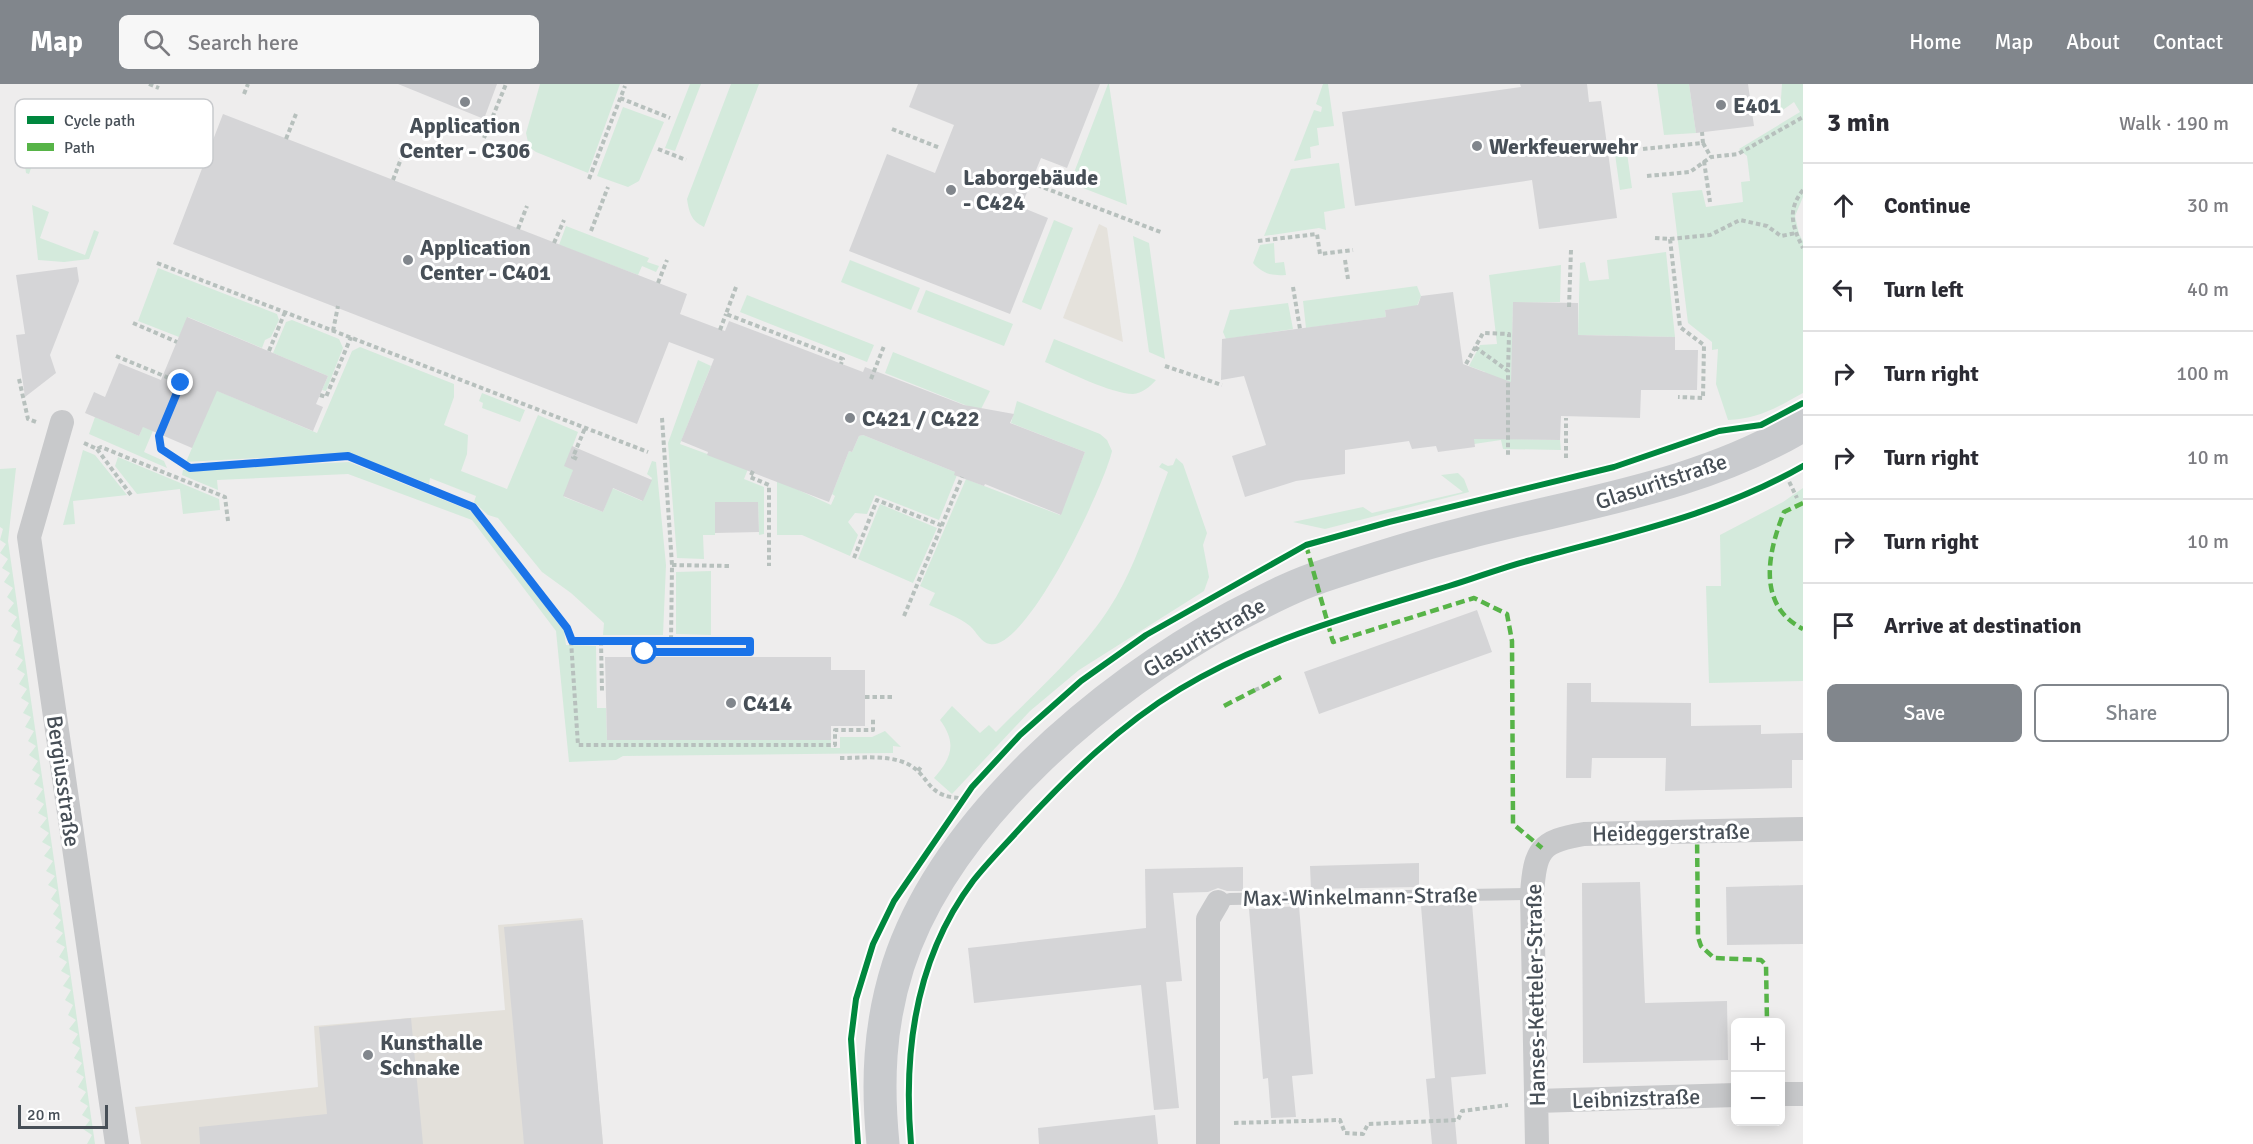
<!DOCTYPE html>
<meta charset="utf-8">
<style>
:root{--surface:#fff;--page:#f7f7f7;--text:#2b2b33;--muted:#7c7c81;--line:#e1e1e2;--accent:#81868c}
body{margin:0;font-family:Signika,sans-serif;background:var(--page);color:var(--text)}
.controls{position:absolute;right:18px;bottom:18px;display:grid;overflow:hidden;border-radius:9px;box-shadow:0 3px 15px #0003}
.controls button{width:54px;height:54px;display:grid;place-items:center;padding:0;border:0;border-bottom:2px solid var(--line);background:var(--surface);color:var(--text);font:30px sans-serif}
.scale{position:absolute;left:18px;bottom:15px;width:90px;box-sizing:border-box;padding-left:6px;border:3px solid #474f57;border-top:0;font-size:16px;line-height:21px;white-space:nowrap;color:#474f57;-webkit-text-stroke:4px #fff;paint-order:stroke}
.stop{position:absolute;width:18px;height:18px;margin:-14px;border:4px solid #1a73e8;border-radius:50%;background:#fff}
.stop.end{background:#1a73e8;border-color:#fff;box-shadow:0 2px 6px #0008}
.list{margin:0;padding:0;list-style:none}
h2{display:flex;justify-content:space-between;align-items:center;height:78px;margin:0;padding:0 24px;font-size:26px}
h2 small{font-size:20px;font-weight:400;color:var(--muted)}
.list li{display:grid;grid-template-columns:39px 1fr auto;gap:18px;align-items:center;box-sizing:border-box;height:84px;padding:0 24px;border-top:2px solid var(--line)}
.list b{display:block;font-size:22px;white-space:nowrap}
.list em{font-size:20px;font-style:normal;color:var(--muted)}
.actions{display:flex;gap:12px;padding:18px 24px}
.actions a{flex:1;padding:14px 0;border:2px solid var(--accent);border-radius:9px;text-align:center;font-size:21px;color:var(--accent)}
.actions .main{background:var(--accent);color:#fff}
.icon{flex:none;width:33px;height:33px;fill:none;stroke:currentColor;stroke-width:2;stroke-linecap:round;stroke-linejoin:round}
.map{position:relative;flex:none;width:1803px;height:1060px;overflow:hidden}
header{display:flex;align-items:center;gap:36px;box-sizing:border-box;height:84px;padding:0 30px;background:var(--accent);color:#fff}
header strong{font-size:28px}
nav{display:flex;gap:33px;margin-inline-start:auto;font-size:21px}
.search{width:420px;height:54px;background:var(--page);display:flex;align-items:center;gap:15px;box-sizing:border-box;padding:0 21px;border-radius:9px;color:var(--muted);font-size:22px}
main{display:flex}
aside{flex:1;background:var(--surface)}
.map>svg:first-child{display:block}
.commercial{fill:#e3e0da}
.green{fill:#d4eadc}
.sand{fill:#e5e2dc}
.building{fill:#d5d5d7}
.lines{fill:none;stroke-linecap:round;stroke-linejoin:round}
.path{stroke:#b7c0bd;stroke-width:4;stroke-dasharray:4.5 3;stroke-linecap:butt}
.lane{stroke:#c8c9cb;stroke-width:12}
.street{stroke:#c8c9cb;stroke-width:24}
.secondary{stroke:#c9cbce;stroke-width:33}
.quiet{stroke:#57b448;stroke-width:4.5;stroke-dasharray:9 4.5;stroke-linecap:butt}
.cycleway-casing{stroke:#fff;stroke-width:10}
.cycleway{stroke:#00873e;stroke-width:6}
.route{stroke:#1a73e8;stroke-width:8}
.poi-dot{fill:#81868c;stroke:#fff;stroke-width:2}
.labels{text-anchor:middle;stroke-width:6;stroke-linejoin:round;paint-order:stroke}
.poi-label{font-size:22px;font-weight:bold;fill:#474f57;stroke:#fff;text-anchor:start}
.street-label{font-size:22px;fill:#474f57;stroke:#fff}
.key{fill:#fff;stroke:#c8cacd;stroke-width:1.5}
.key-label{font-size:16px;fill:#474f57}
</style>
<header>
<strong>Map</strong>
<div class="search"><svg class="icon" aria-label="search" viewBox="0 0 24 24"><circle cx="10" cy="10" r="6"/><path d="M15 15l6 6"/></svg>Search here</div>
<nav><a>Home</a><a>Map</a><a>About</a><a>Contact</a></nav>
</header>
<main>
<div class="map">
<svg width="1803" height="1060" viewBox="0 0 1803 1060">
<rect width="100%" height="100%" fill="#eeeded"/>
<path class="commercial" d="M582,834L603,1060H141L135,1023L318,1003L314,942L505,926L498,841Z"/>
<path class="green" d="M540,0H620L588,89L536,68L529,63L526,49Z
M690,0H701L675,67L665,64Z
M731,0H759L704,143C691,137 689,128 687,115Z
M1108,0H1109L1127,121L1070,99Z
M1323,0H1328L1334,42L1317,44L1319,61L1310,63L1311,74L1294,77L1314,26L1321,28L1322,23L1316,20Z
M1657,0H1689L1696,49L1664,51Z
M1782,0H1803V113L1795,132L1799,150L1803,157V309C1778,323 1758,335 1728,336L1716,300L1718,265L1712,266V258L1688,239L1672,109L1702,106L1706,123L1743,118L1741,98L1750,97L1747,72L1739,65L1800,28L1794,18L1780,28Z
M623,23L664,38L639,97L628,103L597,92Z
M19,39L35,44L27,67L36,70L29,90L26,89Z
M1626,62L1632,104L1620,106L1614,63Z
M1339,79L1345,124L1324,128L1326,146L1319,144L1264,152L1291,85Z
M32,121L49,128L40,154L85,171L94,146L99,148L89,175L64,178L38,176Z
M1054,136L1073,144L1041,226L1022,218Z
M566,142L649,174L647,178L659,182L656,188L642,182L638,191L559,161Z
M1133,152L1149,159L1165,275L1149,268Z
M1274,159L1275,179L1284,178L1286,191C1272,192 1263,190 1253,179L1260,161Z
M1666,168L1675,253L1578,251L1580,179L1585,178L1589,197L1609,195L1607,176Z
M850,176L920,204L911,226L841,198Z
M1561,181L1560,218L1513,219L1510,355L1560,356L1561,366L1503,365L1501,356L1474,360L1473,353L1489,316L1485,288L1469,282L1480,261L1497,260L1489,191Z
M158,184L277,230L279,236L271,253L265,256L262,264L188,233L179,253L138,237Z
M1417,202L1421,212L1417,222L1385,226L1386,233L1306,244L1303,217Z
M926,206L1013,240L1004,262L917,228Z
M747,211L874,261L867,278L740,228Z
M1288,219L1293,245L1226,255L1223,248L1230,226Z
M292,236L339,255L343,264L326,307L322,306L328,292L273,269L286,238Z
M1054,255L1156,296C1150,303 1142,309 1133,310C1112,310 1066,287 1045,278Z
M360,263L454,300V313L444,341L468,351L467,370L461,387L507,405L538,331L578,348L567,377L575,381L564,413L603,428L612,404L642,417L652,394L647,390L652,377L656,378L666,481L663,551H603L604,539L571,509L542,488L498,434L488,431L474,418L476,412L430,394L429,400L348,369L186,378L192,364V296L317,349L352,267Z
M893,268L990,307L980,327L885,289Z
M698,276L711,282L680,360L748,385L744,395L764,403V450L759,451L758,418H716L715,451H703L704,475L677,474L668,359Z
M162,297L168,311L144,368L164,377L167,384L89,350L95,333L139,352Z
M482,309L525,326L520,338L482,324L483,319L479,317Z
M1017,317L1100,350L1107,356L1112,367C1105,400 1027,567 990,560C981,559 976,547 970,542C959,533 942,527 929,521L935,509L920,502L966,395L1060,431L1085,368L1011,339Z
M863,351L955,388L957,391L939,436L875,411L867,430L855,429L848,438L858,451L850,472L802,451H777V396L831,421L835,412L832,410L849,367L852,368L859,352Z
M83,366L95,371L127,411L73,417L75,440L63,441Z
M118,373L219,415L220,426L183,430L180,405L137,410L115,382Z
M1176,374L1183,380L1207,449L1203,461L1209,493L1204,507L1079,586L1030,627L952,710L934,694C952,674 957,659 940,636L952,622L980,649L989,641L996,648C1033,611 1083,566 1110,523C1135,485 1151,431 1168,388L1159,383L1162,379L1168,382L1173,381Z
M349,378L469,426L477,432L564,547L566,561L596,562L597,624H606L607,656H831V664H840V653H872L885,647L901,663L893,662V669L623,672L616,676L569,678L556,547L472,436L348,390L217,396L218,406L182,391L183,386Z
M16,384L8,457L95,1060H87L92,1051L83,1045L90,1036L82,1031L88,1022L80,1017L86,1008L78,1003L84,993L76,988L82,979L74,974L80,964L72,959L78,950L69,945L76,936L68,931L73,921L65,916L71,906L63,902L70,892L61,887L67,878L59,873L65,863L56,858L63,849L55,844L61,836L53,830L59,821L51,815L57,806L48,801L55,792L46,787L53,777L44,772L51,763L42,758L49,749L40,743L47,734L38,729L44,720L36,715L43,705L34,700L40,691L32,686L38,677L29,671L36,662L28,657L34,647L25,643L31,633L23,629L29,619L21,614L27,605L19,600L25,590L17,585L23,576L15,571L21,561L13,557L18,547L11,542L17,533L8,527L14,519L7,513L13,504L4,498L10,489L2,484L8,475L0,469L6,460L0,456L3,445L0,443V385Z
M1458,389L1464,395L1469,408L1325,445L1293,438L1363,423L1372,429L1463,408L1441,391Z
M1803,404V597L1709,599L1706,502H1721L1720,451L1783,418Z
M880,420L937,444L913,499L858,475Z
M711,487V551L676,550V488Z"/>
<path class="sand" d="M1099,140L1107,144L1123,258L1063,234Z"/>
<path class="building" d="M398,0H497L484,35Z
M918,0H1100L1067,84L1041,74L1021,123L1048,134L1010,230L849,167L887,70L935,89L954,41L909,23Z
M1520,0H1587L1589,18L1601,17L1617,134L1539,145L1532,96L1355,122L1342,28L1521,3Z
M1689,0H1748L1754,42L1696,49Z
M223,30L687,210L680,230L725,247L729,237L863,288L865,283L964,321L1014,330L1010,339L1085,368L1061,431L985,400L984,402L954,391L955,388L863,351L859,352L852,368L849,367L829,418L707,371L708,368L681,357L714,275L669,258L637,340L173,160Z
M77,183L79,197L50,271L56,289L25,313L16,251L25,250L16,191Z
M1453,208L1463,280L1511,298L1513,218L1578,219V251L1675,253V266H1698L1697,306H1641L1640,334L1561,332L1560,356L1474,355L1475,363L1438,368L1436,362L1412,365L1409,357L1345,366V390L1296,397L1245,413L1232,372L1266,361L1244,292L1221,296L1222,255L1386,233L1385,226L1418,221L1421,212Z
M187,233L328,292L316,320L323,323L313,347L217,307L192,364L143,343L139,352L85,329L94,308L105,313L119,279L161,296Z
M572,362L652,396L643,417L613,404L603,428L563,412L573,386L564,382Z
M715,418H758L759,448L715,449Z
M1477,526L1492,568L1319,630L1304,588Z
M605,573H831V586H865V642H831V656H607Z
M1567,599H1591V618L1691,619V642L1761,641V650L1803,649V676H1792V704L1665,707L1666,674H1592L1591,694H1566Z
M1419,779V803L1311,805L1310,782Z
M1243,783V807H1227L1218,804L1208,808L1173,809L1182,897L1166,898L1179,1024L1154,1026L1141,901L974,919L968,864L1146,844L1145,785Z
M1640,798L1645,919L1727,917L1728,976L1583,979L1582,799Z
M1803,801V860L1727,861L1726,803Z
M1472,819L1486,990L1444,994L1451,993L1457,1060H1432L1426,995L1435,994L1421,822Z
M1299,822L1313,990L1292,992L1296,1033L1271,1034L1268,994L1263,995L1249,825Z
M583,836L603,1060H524L504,843Z
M411,934L423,1060H200L199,1043L327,1030L319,943Z
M1155,1031L1158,1060H1039L1038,1044Z"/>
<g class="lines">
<path class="path" d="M149,0L159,4
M244,10L248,0
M620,14L670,34
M892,45L940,64
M484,54L506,0
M286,55L296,30
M1703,59L1711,73
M658,65L686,76
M1643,65L1703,59L1702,48
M1704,77L1710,118
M1647,92L1690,88L1711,73L1738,70L1803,33
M589,95L625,2
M393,96L402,72
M1037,101L1163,149
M1803,106C1787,126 1792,142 1803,164
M518,145L527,122
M591,147L608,103
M1655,154L1670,155L1680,243L1704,261L1703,314L1678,313
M1670,155L1710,151L1740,136L1767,142L1781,152L1796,149
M1258,157L1317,150L1320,170L1353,166
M554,159L564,136
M1345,176L1348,195
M157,179L648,368
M658,199L667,176
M736,203L726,230L843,275L841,280
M1293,203L1300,245
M1569,223L1571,166
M133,239L177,258
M720,246L726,230
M333,247L338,222
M1475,263L1508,287V372
M269,267L285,228
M116,272L181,299L159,352L161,365L190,384L348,373L473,423L567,545L571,557H750V568H645V573
M1466,280L1483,249L1509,250L1508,287
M1165,282L1222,301
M19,295L28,335L36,338
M871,295L884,262
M320,311L326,313L351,253
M662,334L672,481L671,557
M84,359L97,365L101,363L225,413L228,437
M97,365L131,411
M1566,374V334
M577,375L573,373L585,344
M753,387L750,393L769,401V482
M1786,391L1797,414
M854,474L877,416L943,442
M672,481L729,482
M904,532L962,393
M571,557L578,661H835V646H873V634
M601,557L602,607
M1255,606L1262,603
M865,613H893
M840,674C860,674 884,671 903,678C931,688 923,713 961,714
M918,687L921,683
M1234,1039L1340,1036L1345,1049L1363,1050L1368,1040L1458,1036L1462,1027L1508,1021"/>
<path class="lane" d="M1218,818L1230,815L1532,810"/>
<path class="street" d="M62,338L29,453L117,1060
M1780,1010H1803
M1536,1017L1736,1011
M1208,1060V835L1218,818
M1537,1060L1532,810C1535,766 1540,757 1584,750L1803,745"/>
<path class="secondary" d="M883,1060C877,999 879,942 898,882C945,736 1102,604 1233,533C1261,519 1291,502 1320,493C1367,477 1414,462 1462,450C1577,419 1699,404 1803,341"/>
<path class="quiet" d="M1803,419L1784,428C1768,468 1756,521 1803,545
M1306,461L1333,558L1474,514L1507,530L1512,557L1513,740L1542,764
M1262,603L1281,593
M1224,622L1255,606
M1697,747L1698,853L1701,862L1714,874L1761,876L1766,881L1767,938"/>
<g class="cycleway-casing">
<path id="cycleway" d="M858,1060L851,955L856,915L873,860L894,817L972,703L1020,651L1081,597L1146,551L1306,461L1389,438L1614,383L1719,347L1761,341L1803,319
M911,1060C903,968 916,873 973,797C988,778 1006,760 1022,742C1069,691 1120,641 1180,605C1263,555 1356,530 1449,502C1476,494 1503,483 1531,476C1624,450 1718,431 1803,382"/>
</g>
<use href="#cycleway" class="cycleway"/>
</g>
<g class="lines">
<path class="route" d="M181,299L159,352L161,365L190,384L348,372L473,423L567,544L572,557H750V568H645"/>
</g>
<g class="poi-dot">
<circle cx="465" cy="18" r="6"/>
<circle cx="1721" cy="21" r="6"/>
<circle cx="1477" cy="62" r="6"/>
<circle cx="951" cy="106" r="6"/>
<circle cx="408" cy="176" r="6"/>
<circle cx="850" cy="334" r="6"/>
<circle cx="731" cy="619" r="6"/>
<circle cx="368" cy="971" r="6"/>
</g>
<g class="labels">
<g class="poi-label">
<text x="1733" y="29">E401</text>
<text x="465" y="49" text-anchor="middle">Application<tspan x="465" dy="25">Center - C306</tspan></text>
<text x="1489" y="70">Werkfeuerwehr</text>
<text x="963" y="101">Laborgebäude<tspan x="963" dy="25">- C424</tspan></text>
<text x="420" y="171">Application<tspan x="420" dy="25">Center - C401</tspan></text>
<text x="862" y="342">C421 / C422</text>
<text x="743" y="627">C414</text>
<text x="380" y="966">Kunsthalle<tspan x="380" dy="25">Schnake</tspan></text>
</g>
<g class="street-label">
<text transform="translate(1661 397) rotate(-18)" y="8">Glasuritstraße</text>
<text transform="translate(1204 553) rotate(-30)" y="8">Glasuritstraße</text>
<text transform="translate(64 697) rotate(82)" y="8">Bergiusstraße</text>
<text transform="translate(1671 748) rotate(-1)" y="8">Heideggerstraße</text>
<text transform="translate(1360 812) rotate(-1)" y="8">Max-Winkelmann-Straße</text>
<text transform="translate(1535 911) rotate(-91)" y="8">Hanses-Ketteler-Straße</text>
<text transform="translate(1636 1014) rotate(-2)" y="8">Leibnizstraße</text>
</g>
</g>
<rect x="15" y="15" width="198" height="69" rx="9" class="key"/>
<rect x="27" y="32" width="27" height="8" fill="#00873e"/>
<rect x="27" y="59" width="27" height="8" fill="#57b448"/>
<g class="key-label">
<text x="64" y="42">Cycle path</text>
<text x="64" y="69">Path</text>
</g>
</svg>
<div class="controls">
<button>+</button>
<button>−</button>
</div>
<div class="scale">20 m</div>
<div class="stop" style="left:645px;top:568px"></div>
<div class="stop end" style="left:181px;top:299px"></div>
</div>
<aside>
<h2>3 min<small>Walk · 190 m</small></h2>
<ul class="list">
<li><svg class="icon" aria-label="ahead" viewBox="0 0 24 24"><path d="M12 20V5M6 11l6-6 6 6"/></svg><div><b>Continue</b></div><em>30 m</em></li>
<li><svg class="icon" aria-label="left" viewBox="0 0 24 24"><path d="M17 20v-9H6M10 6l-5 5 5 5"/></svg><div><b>Turn left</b></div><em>40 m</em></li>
<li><svg class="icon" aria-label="right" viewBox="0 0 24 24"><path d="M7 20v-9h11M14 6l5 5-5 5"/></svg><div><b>Turn right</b></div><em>100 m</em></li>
<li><svg class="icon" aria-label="right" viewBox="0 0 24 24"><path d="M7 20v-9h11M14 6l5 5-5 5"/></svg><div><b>Turn right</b></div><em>10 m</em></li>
<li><svg class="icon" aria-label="right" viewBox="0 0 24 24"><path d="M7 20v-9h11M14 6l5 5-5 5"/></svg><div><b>Turn right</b></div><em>10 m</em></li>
<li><svg class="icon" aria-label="arrive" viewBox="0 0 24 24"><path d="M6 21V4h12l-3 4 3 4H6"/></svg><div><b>Arrive at destination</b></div></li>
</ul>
<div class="actions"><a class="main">Save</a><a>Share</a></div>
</aside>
</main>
